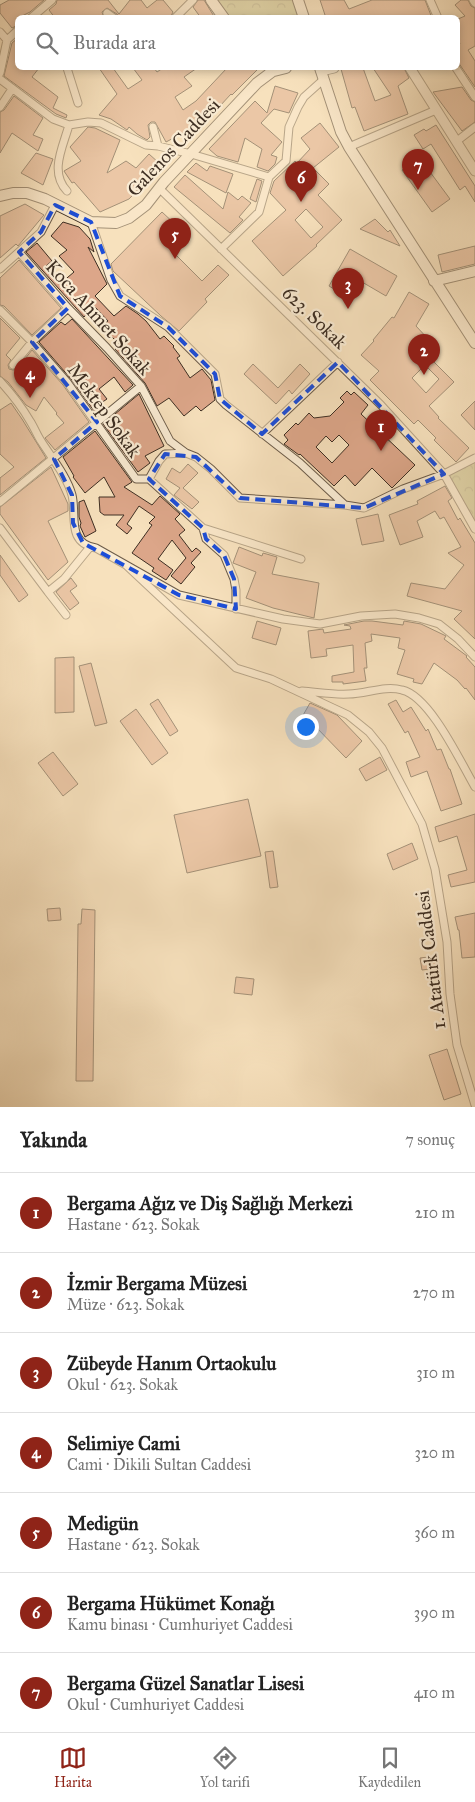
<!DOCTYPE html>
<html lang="tr">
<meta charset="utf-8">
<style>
:root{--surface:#fff;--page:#f2f2f2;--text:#222;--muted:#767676;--line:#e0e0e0;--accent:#8f2418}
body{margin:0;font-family:"IM FELL Great Primer",serif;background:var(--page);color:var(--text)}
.you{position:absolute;left:305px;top:726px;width:18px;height:18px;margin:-12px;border:4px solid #fff;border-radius:50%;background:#1a73e8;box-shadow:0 0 0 8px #1a73e833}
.badge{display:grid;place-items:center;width:32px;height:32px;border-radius:50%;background:var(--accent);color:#fff;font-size:16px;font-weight:700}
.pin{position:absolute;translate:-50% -41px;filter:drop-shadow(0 1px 2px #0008)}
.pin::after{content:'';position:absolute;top:26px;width:18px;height:15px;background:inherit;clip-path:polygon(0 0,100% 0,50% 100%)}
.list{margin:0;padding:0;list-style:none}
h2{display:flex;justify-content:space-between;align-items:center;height:65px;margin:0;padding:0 20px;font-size:21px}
h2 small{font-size:16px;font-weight:400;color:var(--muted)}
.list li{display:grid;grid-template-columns:32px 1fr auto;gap:15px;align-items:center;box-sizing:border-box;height:80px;padding:0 20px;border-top:1px solid var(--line)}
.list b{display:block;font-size:19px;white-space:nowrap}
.list p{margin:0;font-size:16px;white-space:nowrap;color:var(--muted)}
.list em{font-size:16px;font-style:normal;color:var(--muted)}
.icon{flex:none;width:28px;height:28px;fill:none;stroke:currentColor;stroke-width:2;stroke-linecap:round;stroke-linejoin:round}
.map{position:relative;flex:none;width:475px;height:1107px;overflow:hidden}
.search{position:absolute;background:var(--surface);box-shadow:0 2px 8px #0003;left:15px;right:15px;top:15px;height:55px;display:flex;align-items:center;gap:12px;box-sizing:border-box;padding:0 18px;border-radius:8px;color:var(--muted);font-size:19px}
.sheet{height:625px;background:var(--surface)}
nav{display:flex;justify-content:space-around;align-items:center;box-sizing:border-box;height:70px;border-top:1px solid var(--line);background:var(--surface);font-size:14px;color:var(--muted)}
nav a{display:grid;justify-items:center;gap:2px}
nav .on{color:var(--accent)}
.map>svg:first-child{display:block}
.park{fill:url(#park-crowns);stroke:#807858}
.building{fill:#dca689;stroke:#3e2f23;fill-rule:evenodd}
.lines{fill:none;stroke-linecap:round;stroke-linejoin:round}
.minor-casing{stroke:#6c5c4a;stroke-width:9}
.tertiary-casing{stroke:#6c5c4a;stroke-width:11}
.secondary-casing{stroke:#3e2f23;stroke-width:12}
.minor{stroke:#faecd4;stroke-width:7}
.tertiary{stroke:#faecd4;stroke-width:9}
.secondary{stroke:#faecd4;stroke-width:10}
.marked{fill:none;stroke:#1d4ed8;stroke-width:4;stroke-dasharray:10 6;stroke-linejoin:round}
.labels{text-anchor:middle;stroke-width:4.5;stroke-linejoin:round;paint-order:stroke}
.street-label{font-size:19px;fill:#3e2f23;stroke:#faecd4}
</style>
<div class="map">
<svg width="475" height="1107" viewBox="0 0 475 1107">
<defs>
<pattern id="park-crowns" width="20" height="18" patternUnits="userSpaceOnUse" patternTransform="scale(1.25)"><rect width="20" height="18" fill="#c3c18d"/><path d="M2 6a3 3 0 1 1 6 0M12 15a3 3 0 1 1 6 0" fill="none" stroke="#a09d73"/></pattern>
</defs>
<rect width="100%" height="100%" fill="#f7e1bd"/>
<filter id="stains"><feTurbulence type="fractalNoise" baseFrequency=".004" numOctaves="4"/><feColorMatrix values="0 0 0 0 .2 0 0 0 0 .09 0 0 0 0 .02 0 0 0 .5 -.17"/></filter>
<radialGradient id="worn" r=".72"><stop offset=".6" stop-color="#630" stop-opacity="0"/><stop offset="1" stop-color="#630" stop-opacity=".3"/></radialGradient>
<path class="park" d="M211,0H298L304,17H224Z
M475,458V529L444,474Z"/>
<path class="building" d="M9,0H44L30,12L18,18V25L12,28L0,13V5Z
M57,0H108L119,14L130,0H141L147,8L157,0H163L173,12L170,18H119L117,14L107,8L102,12L104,18H55L49,10L56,4Z
M198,0H204L215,18H201L193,7Z
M320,0H344L349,9L372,0H425L432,18H326Z
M461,0H468L471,6L475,8V46L468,50L475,61V87L458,62V46L460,44L458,40V19L465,16L455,5Z
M18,38V68H39L32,77L58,97L53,108L67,115L66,118L56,114L4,76L12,43Z
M99,68H113L128,89L142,80L133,68H154L157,72L163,68H197L184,77L192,86L175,97L183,110L196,101L227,68H259L232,95L231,94L208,119L196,128L197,130L186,138L183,133L166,142L155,122H151L148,125L150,137L147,140L137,134L129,127L127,130L111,119L99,115L117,94Z
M346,68H363L375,101L391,95L373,68H404L409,78L398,86L408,114L364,131L355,107L352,108L341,69Z
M275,86L298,93L289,113L274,109L261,123L282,142L271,155L277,157L275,164L268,171L257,167L262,149L245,138L238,162L217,156L209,149L255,101L267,113Z
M462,87L471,100L475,102V122L462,131L433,92Z
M14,96L43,118L33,135L43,139L38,151L12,133L0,153V112L4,110Z
M320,123L339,147L313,168L329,184L318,195L342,220L316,245L317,246L283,276L252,241L286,210L270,193L274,181L295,161L297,163L310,149L301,138ZM306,209L323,227L311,238L295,220Z
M436,125L475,186V202L465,186L460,190L431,144L423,149L414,135L424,129L426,131Z
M88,127L95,128L120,140L107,173L126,161L136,168L149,154L159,163L148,176L150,177L129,199L100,212L74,182L72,183L64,171L81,161L70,147Z
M36,153L53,159L43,185L21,173Z
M419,157L450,199L432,212L402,170Z
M196,163L207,171L210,166L233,174L226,193L187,172Z
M185,175L223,209L228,192L238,200L242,196L251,203L239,217L243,220L230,233L174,187Z
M257,179L262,181L256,202L250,199Z
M25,204L44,215L18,246L16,244L0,258V216Z
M162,212L190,238L174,253L202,281L218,265L229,275L205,299L207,302L179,331L161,316L113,271L111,264Z
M375,219L388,232L390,230L400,246L360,229Z
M63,222L79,227L90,239L94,252L88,247L107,284L95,296L114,316L126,306L138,314L146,321L160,339L164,336L174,346L173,347L180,356L177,358L190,378L202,369L211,380L215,400L201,411L196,406L184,416L169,398L157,406L145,383L115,349L120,345L101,326L108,321L94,306L84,317L26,252L37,243L52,261L46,266L61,283L74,272L59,256L67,250L51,236Z
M475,246V264L442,272L438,255Z
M350,249L397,276L386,296L350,275L339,292L329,286Z
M19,260L61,308L32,335L4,306L0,305V278Z
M409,292L429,304L416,326L429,340L424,345L428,348L424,352L454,382L429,406L439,417L438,418L469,448L456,462L434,440L436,438L418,420L414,424L370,380L379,371L361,355L374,341L373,340L392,317L394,318ZM425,365L439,379L426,393L412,378Z
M0,318L20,338L6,355L11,360L8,365L9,369L13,370L17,369L32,350L63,385L89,422L55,450L45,438L64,423L56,414L57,413L44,397L36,411L26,405L8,382L0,376Z
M72,319L133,385L125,392L114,377L99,389L107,399L101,403L105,409L97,415L71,379L39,342L61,322L65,325Z
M253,364L278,388L300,364L310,374L292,394L289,390L276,404L244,374Z
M347,391L351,395L354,392L368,405L361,414L415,465L392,488L372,468L355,486L345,475L334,486L300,454L299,455L284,444L288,440L284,435L296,423L298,425L309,413L314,418L330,416L344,402L340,398ZM339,435L349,445L332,463L316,447L326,436L332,442Z
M139,394L164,446L145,456L150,463L138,472L103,424Z
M475,401V430L461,415Z
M11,403L22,419L46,458L0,495V478L14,467L0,454V410Z
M95,431L132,482L124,487L152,505L160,496L180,514L175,519L185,530L179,535L192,552L196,548L201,552L191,563L195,567L181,584L171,576L186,558L172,540L158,559L173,570L166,580L152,571L154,568L132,553L152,525L149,523L155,517L139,506L127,524L132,528L127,534L116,525L124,515H104L100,512L99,497H115L104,477L85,493L73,477L74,476L63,457Z
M188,464L198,473L183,488L199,502L192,509L174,495L180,488L166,479L172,468L180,473Z
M51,467L68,504V511L48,521L68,562L48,580L0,514V507Z
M445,486L452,498L448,501L458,520L460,518L475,543V639L454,619L462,611L407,596L411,583L445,589L464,565L448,553L461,547L444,517L440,519L435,511L417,521L423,537L400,545L389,515L418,504L417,501Z
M84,500L96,531L85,537L80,526L81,523L79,517V502Z
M378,514L384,541L362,545L356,519Z
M239,547L262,556L263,553L277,557L272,574L319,583L314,618L273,608L246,598L256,572L233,563Z
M0,555L28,595L19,602L0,575Z
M71,578L77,586L70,591L79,603L70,610L56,592Z
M257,621L281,628L276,645L252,638Z
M364,621H372L403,625L404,621L421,624L444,635L446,636L444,639L467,656L466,657L475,667V700L466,688L465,689L457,680L434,663L422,684L413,682L414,679L397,674L405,650L398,648L400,638L371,634L372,641L365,643L367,668H364L366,681L343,684V682H332V676L354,672L353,645L326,649L327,656L311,658L308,631L323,629L324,633L351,629L350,626L344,625Z
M74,657V712L55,713V658Z
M91,663L107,723L95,726L79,666Z
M158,699L178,731L170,736L150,704Z
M396,700L403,712L411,707L426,731L428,729L437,750L441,749L449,769H450L462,804L441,811L427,771L411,777L406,762L420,757L408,731L405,733L388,704Z
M310,703L337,715L362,741L346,758L312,723L308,729L298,724Z
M136,709L168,753L152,765L120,721Z
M53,752L78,784L63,796L38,763Z
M380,757L387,770L366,781L359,769Z
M248,799L261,856L187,873L174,815Z
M475,814V882L451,887L448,875L467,870L457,836L439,842L435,827Z
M412,843L418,859L393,870L387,854Z
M273,851L278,887L270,888L265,852Z
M60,908L61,920L48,921L47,909Z
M82,909L95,910L93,1081H76L78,924H81Z
M475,913V957L462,958L459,930H458L455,917Z
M436,956L437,968L422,970L420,958Z
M236,977L254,979L252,995L234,993Z
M447,1049L461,1094L444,1100L429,1055Z"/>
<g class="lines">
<g class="minor-casing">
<path id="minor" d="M430,0L438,18
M473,0L475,3
M107,13L114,18
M31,18L52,0
M175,18L193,0
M0,32L7,40
M67,68L78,103
M456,68L475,97
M0,73L7,40L18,30
M0,79L53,119L69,125L88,122L101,123L146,145L158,146L191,154L269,177
M0,107L12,89
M153,127L158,146
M457,141L475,127
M349,147L436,110
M159,188L381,405L444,474L475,529
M67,191C49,172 63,147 69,125
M91,222L111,280L120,296L168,327L215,374L220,399L226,405L300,463L345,505
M221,249L259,212L269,177L286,161L289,127L298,107L304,97L324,79
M19,252L68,308L107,348L141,386L170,441L186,453L196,457L211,469L240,498L345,505L364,508L403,489L444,474L475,458
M0,269L41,232L55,205
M0,310L32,342L67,382L136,479H149L203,528L301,559
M13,365L32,342L68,308
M0,381C11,393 22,407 30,421C34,427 37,435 41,441C51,457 67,476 72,495C77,515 66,543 96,548L179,595L283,619L320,624L361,616L395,614L419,618L439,624L458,639L475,657
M262,434L338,362
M149,479L159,461L165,454L186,453
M0,502L141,386
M0,528L48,592L64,579L90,547
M203,528L206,539L224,555L234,579L236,590V609
M127,566L236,668L271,679L348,715L369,732L382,748L422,824L435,869L447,942L450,994L457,1045L475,1105
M48,592L66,615
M302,691C317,692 333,695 349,694C366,694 385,685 402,690C430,696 461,763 475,787"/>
</g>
<g class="tertiary-casing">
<path id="tertiary" d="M410,68L475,171
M321,71L334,68"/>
</g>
<g class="secondary-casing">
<path id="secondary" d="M211,0L224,18
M298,0L304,18
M320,68L341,132L349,147L475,343
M270,72L286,68
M0,196L13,193H27L45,199L91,222L116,223L129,218L146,205L164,182L257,83L277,68
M434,281L475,271"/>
</g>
<use href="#minor" class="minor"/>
<use href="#tertiary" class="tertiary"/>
<use href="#secondary" class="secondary"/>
</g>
<path d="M0 0H475V1107H0ZM55,205L91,222L120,296L168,327L215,374L220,399L262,434L338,362L444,474L364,508L240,498L196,457L165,454L149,479L203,528L206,539L224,555L234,579L236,609L179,595L83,543L73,523L72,495L54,459L97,422L32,342L68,308L19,252L41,232Z" fill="#f7e1bd" fill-opacity=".55" fill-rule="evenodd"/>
<path class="marked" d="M55,205L91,222L120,296L168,327L215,374L220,399L262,434L338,362L444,474L364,508L240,498L196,457L165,454L149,479L203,528L206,539L224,555L234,579L236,609L179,595L83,543L73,523L72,495L54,459L97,422L32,342L68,308L19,252L41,232Z"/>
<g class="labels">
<g class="street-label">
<text transform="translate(173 147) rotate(-47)" y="7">Galenos Caddesi</text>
<text transform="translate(99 317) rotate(48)" y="7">Koca Ahmet Sokak</text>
<text transform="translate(315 317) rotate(44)" y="7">623. Sokak</text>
<text transform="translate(105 410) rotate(54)" y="7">Mektep Sokak</text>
<text transform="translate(430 960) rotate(-97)" y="7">1. Atatürk Caddesi</text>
</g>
</g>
<rect width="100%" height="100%" filter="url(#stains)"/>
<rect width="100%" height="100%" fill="url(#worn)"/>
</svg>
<div class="you"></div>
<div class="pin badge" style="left:381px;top:451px">1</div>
<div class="pin badge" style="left:424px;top:375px">2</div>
<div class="pin badge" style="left:348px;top:309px">3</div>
<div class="pin badge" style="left:30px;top:398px">4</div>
<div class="pin badge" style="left:175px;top:259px">5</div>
<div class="pin badge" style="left:301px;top:202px">6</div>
<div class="pin badge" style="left:418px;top:190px">7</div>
<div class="search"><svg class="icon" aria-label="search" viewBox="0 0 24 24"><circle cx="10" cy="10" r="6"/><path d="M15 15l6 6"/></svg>Burada ara</div>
</div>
<section class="sheet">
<h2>Yakında<small>7 sonuç</small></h2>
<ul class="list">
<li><span class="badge">1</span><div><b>Bergama Ağız ve Diş Sağlığı Merkezi</b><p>Hastane · 623. Sokak</p></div><em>210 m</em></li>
<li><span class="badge">2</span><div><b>İzmir Bergama Müzesi</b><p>Müze · 623. Sokak</p></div><em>270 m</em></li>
<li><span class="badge">3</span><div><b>Zübeyde Hanım Ortaokulu</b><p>Okul · 623. Sokak</p></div><em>310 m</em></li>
<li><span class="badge">4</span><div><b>Selimiye Cami</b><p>Cami · Dikili Sultan Caddesi</p></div><em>320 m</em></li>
<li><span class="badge">5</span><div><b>Medigün</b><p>Hastane · 623. Sokak</p></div><em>360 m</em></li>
<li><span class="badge">6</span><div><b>Bergama Hükümet Konağı</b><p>Kamu binası · Cumhuriyet Caddesi</p></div><em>390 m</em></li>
<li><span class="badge">7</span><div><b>Bergama Güzel Sanatlar Lisesi</b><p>Okul · Cumhuriyet Caddesi</p></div><em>410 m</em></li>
</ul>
</section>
<nav>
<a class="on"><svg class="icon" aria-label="map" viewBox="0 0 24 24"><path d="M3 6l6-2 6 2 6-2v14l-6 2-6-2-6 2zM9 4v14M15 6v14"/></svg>Harita</a>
<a><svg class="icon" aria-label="directions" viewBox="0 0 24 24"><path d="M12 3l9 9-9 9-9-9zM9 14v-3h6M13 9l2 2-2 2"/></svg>Yol tarifi</a>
<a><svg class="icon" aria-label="saved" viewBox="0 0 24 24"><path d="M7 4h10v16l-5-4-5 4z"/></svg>Kaydedilen</a>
</nav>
